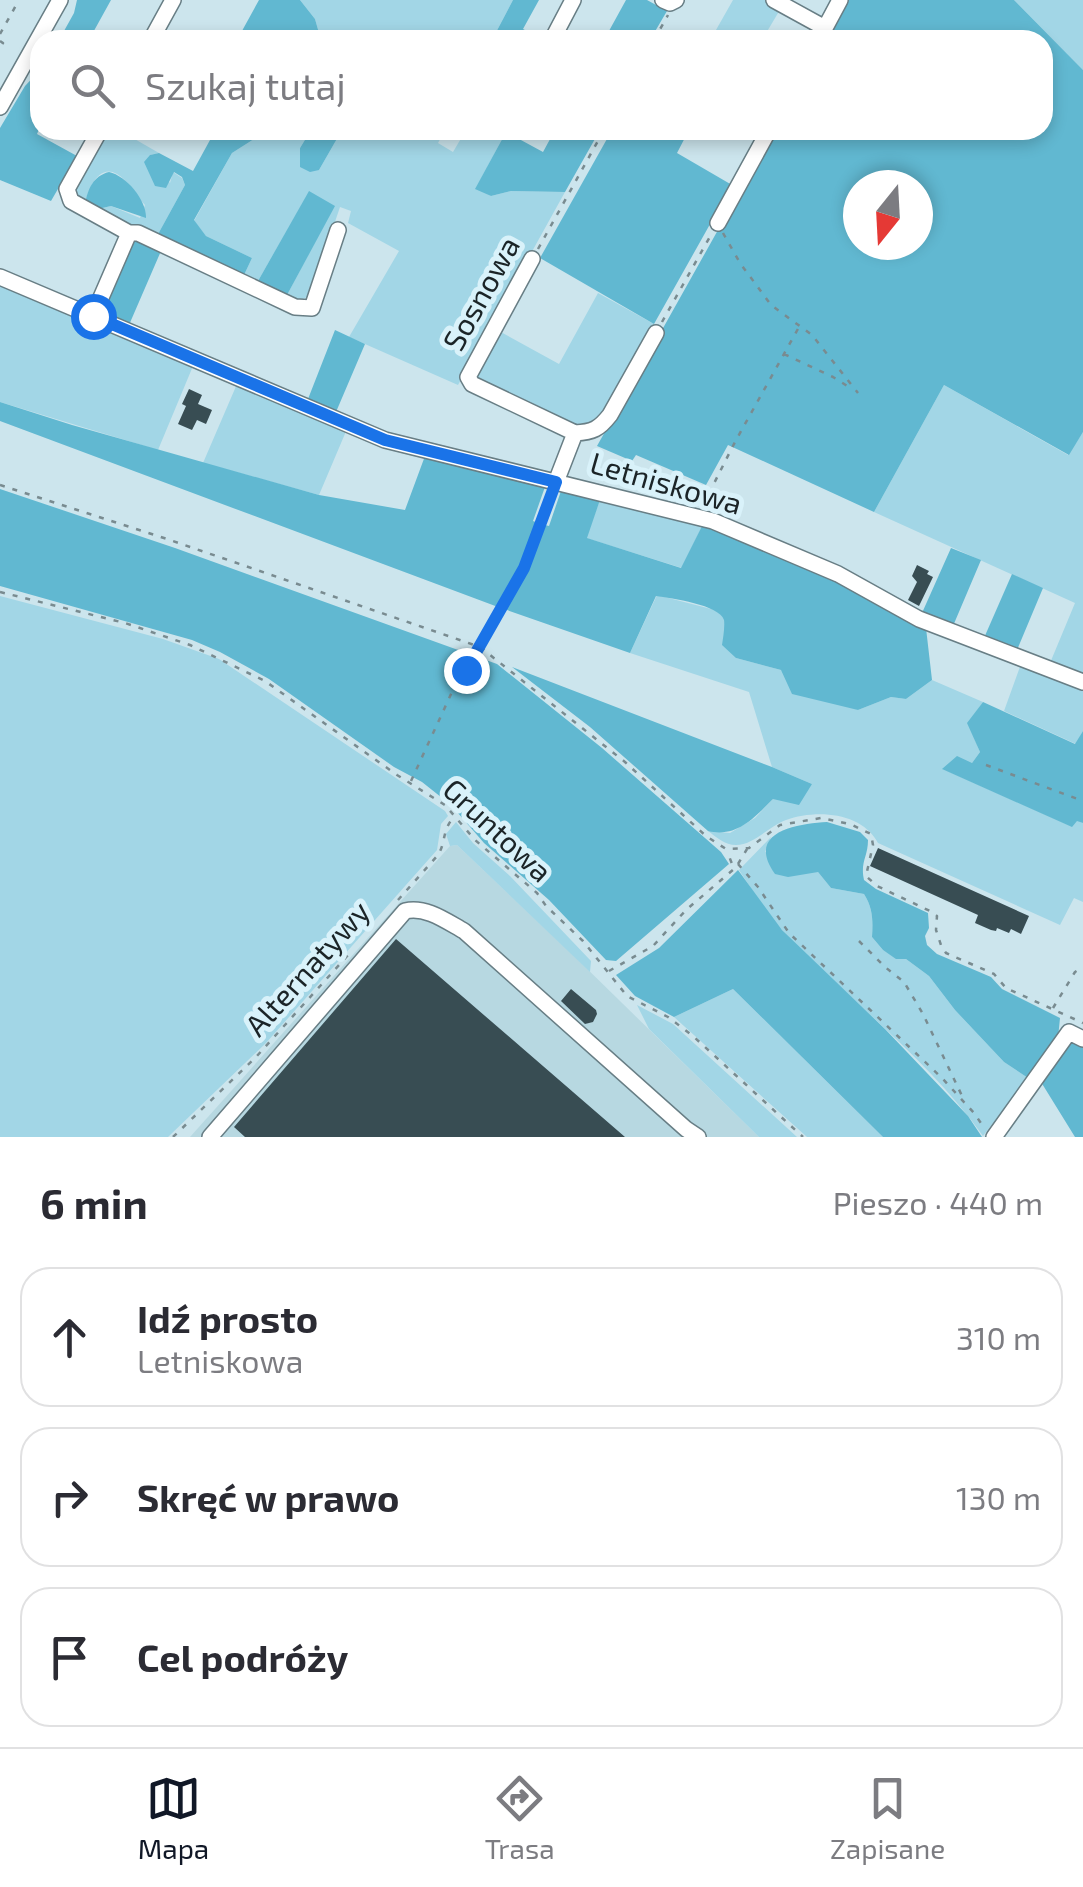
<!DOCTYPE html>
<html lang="pl">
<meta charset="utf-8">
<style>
:root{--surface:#fff;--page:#f2f2f3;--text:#2b2b33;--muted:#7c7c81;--line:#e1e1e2;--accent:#111827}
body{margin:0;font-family:"Exo 2",sans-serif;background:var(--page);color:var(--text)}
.compass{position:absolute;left:843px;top:170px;width:90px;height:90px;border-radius:50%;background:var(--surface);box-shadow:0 5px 15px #0003;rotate:198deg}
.stop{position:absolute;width:30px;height:30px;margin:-22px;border:8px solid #1a73e8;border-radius:50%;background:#fff}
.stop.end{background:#1a73e8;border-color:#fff;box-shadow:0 2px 10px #0008}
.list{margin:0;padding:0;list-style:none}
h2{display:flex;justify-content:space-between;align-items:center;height:130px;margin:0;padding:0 40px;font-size:42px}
h2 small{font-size:32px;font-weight:400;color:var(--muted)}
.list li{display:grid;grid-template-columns:65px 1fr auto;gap:30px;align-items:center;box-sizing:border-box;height:140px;margin:0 20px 20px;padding:0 20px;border:2px solid var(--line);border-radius:30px}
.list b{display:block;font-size:38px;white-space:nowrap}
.list p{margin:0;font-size:32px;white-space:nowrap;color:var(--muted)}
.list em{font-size:32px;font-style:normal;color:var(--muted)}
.icon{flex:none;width:55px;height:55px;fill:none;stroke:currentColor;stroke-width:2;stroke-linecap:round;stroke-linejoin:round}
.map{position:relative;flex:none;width:1083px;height:1137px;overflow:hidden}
.search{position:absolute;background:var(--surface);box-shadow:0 5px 15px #0003;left:30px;right:30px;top:30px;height:110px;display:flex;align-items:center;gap:25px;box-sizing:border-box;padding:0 35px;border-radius:30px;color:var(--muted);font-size:38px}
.sheet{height:610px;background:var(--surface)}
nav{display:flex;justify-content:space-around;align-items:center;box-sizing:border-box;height:140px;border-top:2px solid var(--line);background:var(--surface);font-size:28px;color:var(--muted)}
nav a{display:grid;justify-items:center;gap:5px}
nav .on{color:var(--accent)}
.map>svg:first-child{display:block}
.built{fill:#b7d8e1}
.green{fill:#a2d6e6}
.forest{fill:#61b8d1;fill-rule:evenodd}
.building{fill:#384d53}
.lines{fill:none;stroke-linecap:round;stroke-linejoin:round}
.minor-casing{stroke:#687e85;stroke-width:18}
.path{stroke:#798b90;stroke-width:2.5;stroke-dasharray:5 8;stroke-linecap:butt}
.minor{stroke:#fff;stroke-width:15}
.route{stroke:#1a73e8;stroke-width:12}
.labels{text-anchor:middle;stroke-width:10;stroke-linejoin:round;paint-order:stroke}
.street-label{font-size:30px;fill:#1b2427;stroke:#d9f2fa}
</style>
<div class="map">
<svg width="1083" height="1137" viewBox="0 0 1083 1137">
<rect width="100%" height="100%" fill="#cce5ed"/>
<path class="built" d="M457,845L574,956L759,1137H190L450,846Z"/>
<path class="green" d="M300,0H513L492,40H321L315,19Z
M733,0H767L781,8L762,40H718L712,37Z
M1014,0H1083V70Z
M107,130H119L159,153L150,155L170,183L173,172L182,178L185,185L157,236L98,209L111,206L140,218L145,205C137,197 127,179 117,174C98,163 88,191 85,203L72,192Z
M268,130H311L300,148L319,170L342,130H445L438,143L453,152L466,130H507L476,188L491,196L511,191L565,192L458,385L349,337L399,251L348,223L351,211L340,207L310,296L300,300L287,295L334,206L309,192L258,281L244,275L252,258L206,236L194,221L232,153Z
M0,283L193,366L158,450L0,402Z
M598,293L654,324L602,421L577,427L476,382L474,376L499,331L559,364Z
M237,384L347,429L319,495L203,463Z
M944,385L1068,455L1083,432V675L1050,663L1075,603L874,512Z
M601,497L703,524L682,568L586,538Z
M657,595L719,611L724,619L736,658L781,670L858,710L891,697L906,699L932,680L983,702L968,723L980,752L972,763L943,769L1071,826L1077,820L1083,823V902L1074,898L1060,925L878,843C862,812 816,809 786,820C769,826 754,845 736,845C725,845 716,837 708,831L730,833L755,818L773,799L812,784L772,767L749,692L630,653Z
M0,596L163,639L219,659L445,811L448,816L441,824L437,850L266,1043L168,1137H0Z
M1021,664L1083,688V731L1076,744L1004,711Z
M456,822L473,843L510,876L591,961L590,972L457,845L450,846L446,834Z
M771,837L765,852L818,872L831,888L864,894C873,908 873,921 872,937L883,950L896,958L906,959L929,976L955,1010L1004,1062L1028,1078L983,1136C929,1060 848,999 784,932C767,914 753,891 739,870Z
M733,989L883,1137H807L674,1017Z
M637,1005L673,1024L797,1137H759L649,1029Z"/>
<path class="forest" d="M77,0H111L90,38L93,40H59L74,13Z
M259,0H300L315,19L321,40H237Z
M513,0H539L523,29L544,40H492Z
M626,0H647L667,11L650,40H604Z
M846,0H1014L1083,70V432L1069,455L944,385L874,512L728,445L706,485L636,455L632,461L597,446L774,130H1043V40H824ZM858,185H918V245H858Z
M40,70V127L37,134L77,156L51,201L0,180V128L25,86Z
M189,130H268L232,153L194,220L206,236L252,258L244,275L157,236L185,185L182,177L174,172L166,188L155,186L144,162L150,155L159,153L193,171L210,140Z
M311,130H342L319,170L310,172L300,167V148Z
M555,130H600L565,192L511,191L491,196L475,189L506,132L543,152Z
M612,130H689L677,153L732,185L654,324L540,258Z
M109,172C127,176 147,201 146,218L111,206L98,209L85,204C88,189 93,176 109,172Z
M309,191L335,206L287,295L258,281Z
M133,239L161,251L129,325L100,313Z
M335,330L365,344L336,412L308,399Z
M0,402L72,425L319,495L405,510L425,456L546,484L533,521L538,523L522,567L498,607L0,421Z
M562,488L601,497L587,538L681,568L703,524L846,585L926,628L932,680L906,699L891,697L858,710L792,694L781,670L736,658L722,645C723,638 725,627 724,620C720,605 671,598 656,596L630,653L504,609L525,572L545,525L549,526Z
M0,489L175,548L497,664L602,748L721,852L729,864L616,961L606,960L549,900L484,843L451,805L422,782L394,767L269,679L220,652L192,640L0,586Z
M951,548L981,560L953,626L922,613Z
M1012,574L1043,588L1017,650L984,638Z
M512,667L772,767L812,784L799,805L773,799C754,818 737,838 708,831L590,727Z
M983,702L1075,744L1083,731V823L1077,821L1072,827L942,769L957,756L972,763L980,752L967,723Z
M827,822L860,832L868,840C868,857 860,862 864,880L876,889L928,913L929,928L925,936L927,945L937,954L991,977L1002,989L1060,1018L1058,1038L1028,1078L1004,1062L955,1010L929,976L906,959H896L883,950L872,937C873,921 873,908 864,894L831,888L818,872L788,877L775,874C745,832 796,824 827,822Z
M738,870L782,930L885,1029L968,1116L982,1137H883L733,989L674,1017L635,996L616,975L659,948Z
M1072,1038L1083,1043V1137H1075L1041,1082Z"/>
<path class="building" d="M189,389L202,395L198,404L212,410L206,424L197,420L192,430L178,424L186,406L182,404Z
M917,565L929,571L927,574L933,577L919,606L908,600L917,582L912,576Z
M878,848L1029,916L1021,934L1011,929L1009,933L997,928L996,931L991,930L975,923L978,915L870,866Z
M396,939L625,1137H245L234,1127Z
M571,989L596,1010L597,1014L593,1022L585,1024L561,1001Z"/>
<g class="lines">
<g class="minor-casing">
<path id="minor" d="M663,0L670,3L676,0
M774,0L825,28L818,40
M825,28L840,0
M151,40L173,0
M552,40L573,0
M0,107L60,0
M100,130L67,189L71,201L129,233H138L295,307L312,308L338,230
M718,223L769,130
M532,259L468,377L472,384L575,433C593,432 599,429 610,415L656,333
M0,277L385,440L713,521L838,574L919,619L1083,682
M93,316L129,233
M556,482L575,433
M210,1137L405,911C426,906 446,921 464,931L686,1129L698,1137
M994,1137L1069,1032L1083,1039"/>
</g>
<path class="path" d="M0,34L19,0
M654,40L668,15
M0,41L3,43L0,48
M723,233L740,263L771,305L812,335L858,393
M538,249L604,130
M662,322L712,233
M784,354L833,377L852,389
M0,485L170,540L480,647L625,762L706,836L726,849L749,848L780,825L821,818L850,824L871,834L873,845L866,876L877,886L930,911L937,916L936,930L941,945L946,953L994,974L1006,988L1083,1023
M703,505L735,442L799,327
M0,592L125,623L190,645L265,681L397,775L445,805L475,840L537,893L546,906L583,941L627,996L668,1017L693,1036L803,1137
M986,765L1083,801
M411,781L452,692L476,655L525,568L552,493
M738,864L758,887L789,933L942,1078L974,1113L985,1129
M738,864L747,849
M398,900L438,855C446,842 442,831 453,818
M859,941L885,967L904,982L923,1014L964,1100
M609,971L653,946L686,910L734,869L727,851
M1053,1008L1075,972L1083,967
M173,1137L256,1057L349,954"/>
<use href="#minor" class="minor"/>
</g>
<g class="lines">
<path class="route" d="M93,316L385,440L556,482L524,568L466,670"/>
</g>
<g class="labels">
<g class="street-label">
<text transform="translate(482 294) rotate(-61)" y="10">Sosnowa</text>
<text transform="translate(666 484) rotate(16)" y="10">Letniskowa</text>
<text transform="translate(497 831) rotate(43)" y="10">Gruntowa</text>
<text transform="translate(308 969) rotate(-48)" y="10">Alternatywy</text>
</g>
</g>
</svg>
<svg class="compass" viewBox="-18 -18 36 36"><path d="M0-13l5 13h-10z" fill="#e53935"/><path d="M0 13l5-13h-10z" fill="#7c7c81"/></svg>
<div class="stop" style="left:93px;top:316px"></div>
<div class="stop end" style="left:466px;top:670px"></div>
<div class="search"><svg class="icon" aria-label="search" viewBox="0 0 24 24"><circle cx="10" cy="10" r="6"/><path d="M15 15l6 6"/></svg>Szukaj tutaj</div>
</div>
<section class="sheet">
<h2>6 min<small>Pieszo · 440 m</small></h2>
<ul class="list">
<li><svg class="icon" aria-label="ahead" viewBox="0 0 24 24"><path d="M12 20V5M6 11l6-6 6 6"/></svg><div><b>Idź prosto</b><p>Letniskowa</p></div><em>310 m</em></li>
<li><svg class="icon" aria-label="right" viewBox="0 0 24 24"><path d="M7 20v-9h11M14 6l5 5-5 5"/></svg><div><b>Skręć w prawo</b></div><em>130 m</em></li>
<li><svg class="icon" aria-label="arrive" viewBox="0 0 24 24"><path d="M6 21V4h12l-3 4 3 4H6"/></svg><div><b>Cel podróży</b></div></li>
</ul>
</section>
<nav>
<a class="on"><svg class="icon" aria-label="map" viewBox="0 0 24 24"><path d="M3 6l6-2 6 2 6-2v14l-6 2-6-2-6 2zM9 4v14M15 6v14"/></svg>Mapa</a>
<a><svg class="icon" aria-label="directions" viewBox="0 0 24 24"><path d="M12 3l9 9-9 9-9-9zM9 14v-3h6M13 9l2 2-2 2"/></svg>Trasa</a>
<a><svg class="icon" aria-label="saved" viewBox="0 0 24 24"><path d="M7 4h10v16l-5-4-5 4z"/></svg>Zapisane</a>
</nav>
